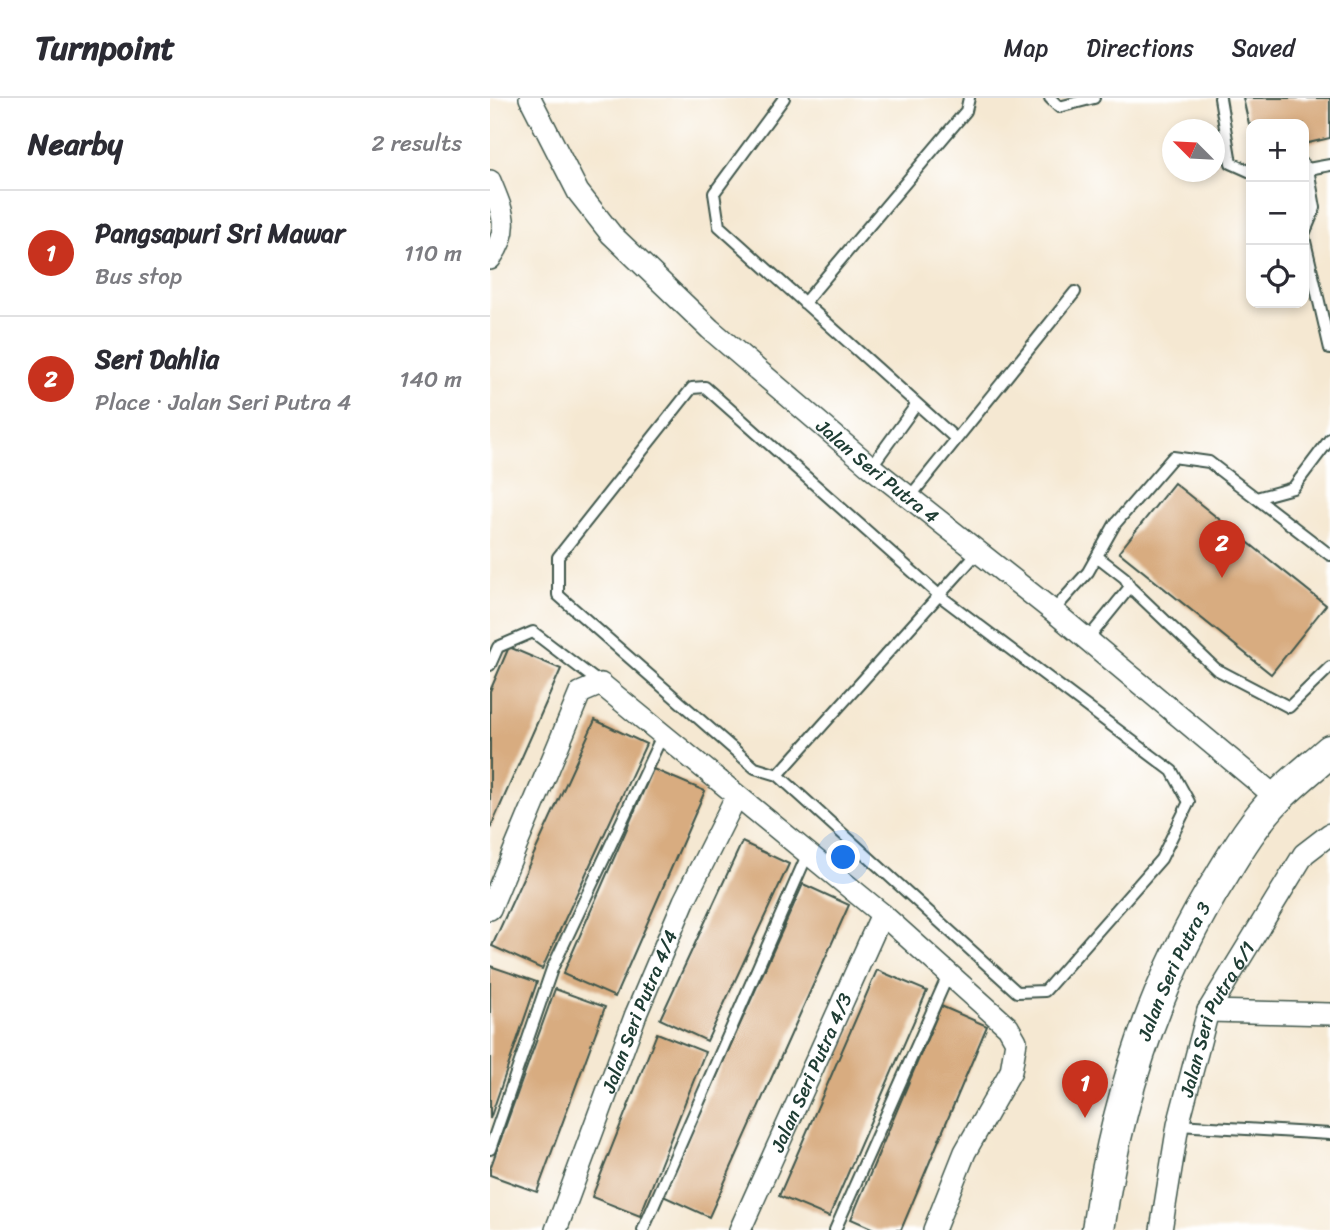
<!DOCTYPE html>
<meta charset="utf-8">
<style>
:root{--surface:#fff;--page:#f2f2f3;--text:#2b2b33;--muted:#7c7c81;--line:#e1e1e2;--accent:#c8321e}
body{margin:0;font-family:Sriracha,sans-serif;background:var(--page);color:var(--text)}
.controls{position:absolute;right:21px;top:21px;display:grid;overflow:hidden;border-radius:14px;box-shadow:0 4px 10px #0003}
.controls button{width:63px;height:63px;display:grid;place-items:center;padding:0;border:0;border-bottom:2px solid var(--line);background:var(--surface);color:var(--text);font:35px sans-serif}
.compass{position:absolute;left:672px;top:21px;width:63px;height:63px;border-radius:50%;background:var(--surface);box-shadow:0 4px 10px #0003;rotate:294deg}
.you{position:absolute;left:354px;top:760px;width:24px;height:24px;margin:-18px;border:5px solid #fff;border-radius:50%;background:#1a73e8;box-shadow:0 0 0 10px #1a73e833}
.badge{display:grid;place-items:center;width:46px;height:46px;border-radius:50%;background:var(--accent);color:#fff;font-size:23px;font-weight:700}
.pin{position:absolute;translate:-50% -58px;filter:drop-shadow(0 2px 4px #0008)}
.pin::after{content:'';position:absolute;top:37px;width:24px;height:21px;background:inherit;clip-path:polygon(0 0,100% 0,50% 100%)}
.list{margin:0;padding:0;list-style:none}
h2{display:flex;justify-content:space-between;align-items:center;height:91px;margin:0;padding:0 28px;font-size:30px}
h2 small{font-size:23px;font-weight:400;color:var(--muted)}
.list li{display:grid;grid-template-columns:46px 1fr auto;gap:21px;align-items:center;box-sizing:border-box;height:126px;padding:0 28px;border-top:2px solid var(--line)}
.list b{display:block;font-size:26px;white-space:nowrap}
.list p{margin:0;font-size:23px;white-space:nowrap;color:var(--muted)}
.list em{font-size:23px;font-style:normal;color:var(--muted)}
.icon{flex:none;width:38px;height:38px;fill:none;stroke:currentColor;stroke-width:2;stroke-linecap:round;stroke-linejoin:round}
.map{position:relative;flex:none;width:840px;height:1132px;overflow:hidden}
header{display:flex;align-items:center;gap:42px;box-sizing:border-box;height:98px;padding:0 35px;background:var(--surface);border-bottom:2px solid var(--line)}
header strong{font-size:33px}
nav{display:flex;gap:38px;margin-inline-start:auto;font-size:24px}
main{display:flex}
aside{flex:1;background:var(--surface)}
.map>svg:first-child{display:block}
.building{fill:#d8ac80}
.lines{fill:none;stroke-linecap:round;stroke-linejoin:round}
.lane-casing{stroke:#3f574c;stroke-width:14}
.street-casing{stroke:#3f574c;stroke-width:24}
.secondary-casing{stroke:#3f574c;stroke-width:35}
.lane{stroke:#fff;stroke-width:10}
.street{stroke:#fff;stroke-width:21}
.secondary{stroke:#fff;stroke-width:32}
.labels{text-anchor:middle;stroke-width:5;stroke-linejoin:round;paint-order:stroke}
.street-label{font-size:19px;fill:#1f3d34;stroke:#fff}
</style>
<header>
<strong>Turnpoint</strong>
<nav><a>Map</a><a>Directions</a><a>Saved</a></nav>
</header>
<main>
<aside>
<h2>Nearby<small>2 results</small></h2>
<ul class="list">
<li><span class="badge">1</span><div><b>Pangsapuri Sri Mawar</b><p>Bus stop</p></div><em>110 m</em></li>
<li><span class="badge">2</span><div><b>Seri Dahlia</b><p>Place · Jalan Seri Putra 4</p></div><em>140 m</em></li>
</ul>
</aside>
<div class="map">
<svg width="840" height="1132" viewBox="0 0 840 1132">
<rect width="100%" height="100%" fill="#fff"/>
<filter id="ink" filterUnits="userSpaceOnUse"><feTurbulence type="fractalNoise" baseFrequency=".0143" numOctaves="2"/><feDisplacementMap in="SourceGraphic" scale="14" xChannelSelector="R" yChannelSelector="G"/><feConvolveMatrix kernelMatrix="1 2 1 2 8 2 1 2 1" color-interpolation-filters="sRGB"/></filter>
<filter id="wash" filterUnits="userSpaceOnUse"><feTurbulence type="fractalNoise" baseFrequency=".00686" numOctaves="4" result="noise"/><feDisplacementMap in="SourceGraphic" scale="28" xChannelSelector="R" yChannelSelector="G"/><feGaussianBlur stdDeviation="1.57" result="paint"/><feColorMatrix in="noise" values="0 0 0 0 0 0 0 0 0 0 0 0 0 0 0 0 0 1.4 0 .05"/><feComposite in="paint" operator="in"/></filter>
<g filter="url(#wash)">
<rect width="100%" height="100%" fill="#f5e8d2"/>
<g id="blocks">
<path class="building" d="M753,0H840V40L814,46V26H759Z
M684,385L836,507L781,576L629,454Z
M19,549L71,571L0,731V593Z
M105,622L156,646L52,871L2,848Z
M163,671L215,693L125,899L73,876Z
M252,744L299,766L217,943L170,921Z
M313,786L359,807L219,1119L173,1098Z
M0,868L47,884L0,1021Z
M387,872L437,893L339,1119L289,1098Z
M65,891L115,909L47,1094L0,1077V1071Z
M451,908L497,928L411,1132H386L361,1121Z
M167,935L215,954L150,1118L102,1099Z"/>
</g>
</g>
<g filter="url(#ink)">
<use href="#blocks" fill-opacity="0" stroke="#3f574c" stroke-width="2"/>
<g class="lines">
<g class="lane-casing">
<path id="lane" d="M294,0L224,95L229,128L465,340
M560,0L569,9L604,0
M730,0L741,65L761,74
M814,67L818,71L825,110L814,136
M818,71L840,67
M814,139L840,251
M314,205L476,13L479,0
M215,289L450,498L682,673L699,704L671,761L555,893L527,894L288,677L265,670L68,497V459L202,290Z
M381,369L426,307
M419,400L585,194
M766,400L840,457
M608,459L635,480L640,489L726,571L799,609L840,569
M563,513L598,474L625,426L683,359L719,364L766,400L803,390L840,341
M597,542L640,489
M0,567L8,549L43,534L111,586
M288,677L487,455
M688,1027L840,1036
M0,1051L62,871L172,638
M153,1132L318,755
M345,1132L459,875"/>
</g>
<g class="street-casing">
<g id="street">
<path id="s1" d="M40,0L88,94L121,136L220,231L381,369L563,513L787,700"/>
<path d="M0,83C13,115 22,130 0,161"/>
<path d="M0,811L90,595L111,586L392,816L518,929L526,943L521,973L475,1054L444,1132"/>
<path d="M718,913L840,916"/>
<path id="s2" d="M66,1132L146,916L194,803L246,699"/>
<path id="s3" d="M250,1132L392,816"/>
<path id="s4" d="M671,1132L688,1027L718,913L814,756L840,736"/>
</g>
</g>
<g class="secondary-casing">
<g id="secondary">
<path id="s5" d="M608,1132C626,1005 663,886 732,777C748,750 766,721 788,699C804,683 823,668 840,653"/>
</g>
</g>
<use href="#lane" class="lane"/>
<use href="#street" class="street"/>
<use href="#secondary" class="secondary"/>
</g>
</g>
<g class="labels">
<g class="street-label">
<text dy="7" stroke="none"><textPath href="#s1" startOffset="516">Jalan Seri Putra 4</textPath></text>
<text dy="7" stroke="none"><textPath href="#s5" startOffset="271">Jalan Seri Putra 3</textPath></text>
<text dy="7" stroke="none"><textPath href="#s2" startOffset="234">Jalan Seri Putra 4/4</textPath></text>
<text dy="7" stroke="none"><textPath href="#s4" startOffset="220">Jalan Seri Putra 6/1</textPath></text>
<text dy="7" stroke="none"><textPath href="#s3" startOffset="173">Jalan Seri Putra 4/3</textPath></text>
</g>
</g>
</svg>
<div class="controls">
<button>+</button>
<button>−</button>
<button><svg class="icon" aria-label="locate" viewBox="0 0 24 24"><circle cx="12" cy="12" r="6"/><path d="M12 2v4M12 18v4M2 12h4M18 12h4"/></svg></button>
</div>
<svg class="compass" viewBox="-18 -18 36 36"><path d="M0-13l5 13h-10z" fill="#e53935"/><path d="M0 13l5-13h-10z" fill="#7c7c81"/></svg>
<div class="you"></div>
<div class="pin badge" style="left:595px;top:1020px">1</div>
<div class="pin badge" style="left:732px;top:480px">2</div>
</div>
</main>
